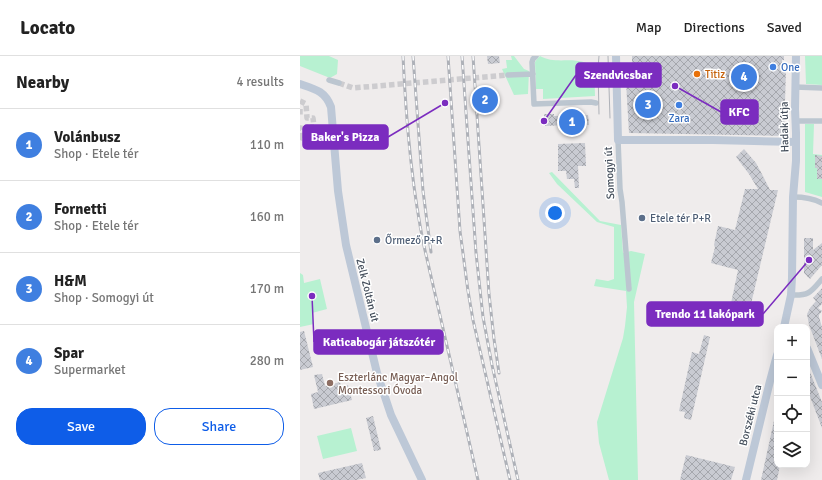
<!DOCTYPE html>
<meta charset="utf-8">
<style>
:root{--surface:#fff;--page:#f6f6f6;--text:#222;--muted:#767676;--line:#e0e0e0;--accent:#0e5de8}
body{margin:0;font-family:Signika,sans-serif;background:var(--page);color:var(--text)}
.controls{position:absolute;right:12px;bottom:12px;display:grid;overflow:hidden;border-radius:8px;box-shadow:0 4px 16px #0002}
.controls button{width:36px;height:36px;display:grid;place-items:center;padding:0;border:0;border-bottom:1px solid var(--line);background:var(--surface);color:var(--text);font:20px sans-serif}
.you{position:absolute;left:255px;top:157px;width:14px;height:14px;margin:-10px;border:3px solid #fff;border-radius:50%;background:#1a73e8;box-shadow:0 0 0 6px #1a73e833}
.badge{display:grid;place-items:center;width:26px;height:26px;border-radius:50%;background:var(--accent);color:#fff;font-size:13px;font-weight:700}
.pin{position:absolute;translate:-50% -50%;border:2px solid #fff;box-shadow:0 1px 4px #0006}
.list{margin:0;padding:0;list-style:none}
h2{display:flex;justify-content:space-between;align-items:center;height:52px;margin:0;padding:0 16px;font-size:17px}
h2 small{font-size:13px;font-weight:400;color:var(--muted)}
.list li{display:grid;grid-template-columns:26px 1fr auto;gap:12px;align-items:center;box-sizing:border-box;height:72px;padding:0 16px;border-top:1px solid var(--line)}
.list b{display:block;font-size:15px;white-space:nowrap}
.list p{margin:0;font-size:13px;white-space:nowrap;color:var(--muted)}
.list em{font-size:13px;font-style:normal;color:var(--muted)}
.actions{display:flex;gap:8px;padding:12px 16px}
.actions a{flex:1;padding:9px 0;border:1px solid var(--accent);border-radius:16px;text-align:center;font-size:14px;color:var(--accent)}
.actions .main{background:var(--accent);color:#fff}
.icon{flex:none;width:22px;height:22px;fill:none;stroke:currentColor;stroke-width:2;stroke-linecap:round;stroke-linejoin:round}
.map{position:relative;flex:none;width:522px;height:424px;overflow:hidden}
header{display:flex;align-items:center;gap:24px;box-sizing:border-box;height:56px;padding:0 20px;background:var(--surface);border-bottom:1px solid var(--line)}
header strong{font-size:19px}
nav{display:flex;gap:22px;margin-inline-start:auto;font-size:14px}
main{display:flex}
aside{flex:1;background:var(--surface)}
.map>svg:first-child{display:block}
.green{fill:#b7f1d1}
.building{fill:url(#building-cross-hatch)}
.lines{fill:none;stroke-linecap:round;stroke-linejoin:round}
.street-tunnel{stroke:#cdcccf;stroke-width:5.5;stroke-dasharray:5.5 3;stroke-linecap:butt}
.street{stroke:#bcc6d0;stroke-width:5.5}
.secondary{stroke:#bdc8d7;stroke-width:8}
.tram{stroke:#aeb1b8;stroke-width:1}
.rail-casing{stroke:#aeb1b8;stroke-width:3}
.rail{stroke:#fff;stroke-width:1.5;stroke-dasharray:4.5;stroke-linecap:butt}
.shop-dot{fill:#3f7fe0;stroke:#fff;stroke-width:1.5}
.food-dot{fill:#e8710a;stroke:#fff;stroke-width:1.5}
.service-dot{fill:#5c6f8a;stroke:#fff;stroke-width:1.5}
.education-dot{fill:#8d6e63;stroke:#fff;stroke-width:1.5}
.labels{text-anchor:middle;stroke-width:3;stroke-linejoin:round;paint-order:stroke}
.shop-label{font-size:11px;fill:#366cbe;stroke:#fff;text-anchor:start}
.food-label{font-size:11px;fill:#c56008;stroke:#fff;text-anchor:start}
.street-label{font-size:11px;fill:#444e5b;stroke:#fff}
.service-label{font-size:11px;fill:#4e5e75;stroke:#fff;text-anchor:start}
.education-label{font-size:11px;fill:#785e54;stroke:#fff;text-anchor:start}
.leader{fill:none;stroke:#7b2cbf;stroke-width:1.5}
.callout-dot{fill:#7b2cbf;stroke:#fff;stroke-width:1.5}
.callout{fill:#7b2cbf;stroke:#7b2cbf;stroke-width:1.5}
.callout-label{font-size:12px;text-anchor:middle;font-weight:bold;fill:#fff}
</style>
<header>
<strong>Locato</strong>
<nav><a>Map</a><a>Directions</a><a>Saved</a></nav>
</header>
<main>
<aside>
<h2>Nearby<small>4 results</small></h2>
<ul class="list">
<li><span class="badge" style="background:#3f7fe0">1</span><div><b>Volánbusz</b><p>Shop · Etele tér</p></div><em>110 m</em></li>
<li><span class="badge" style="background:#3f7fe0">2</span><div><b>Fornetti</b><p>Shop · Etele tér</p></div><em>160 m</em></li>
<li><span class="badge" style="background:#3f7fe0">3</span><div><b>H&amp;M</b><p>Shop · Somogyi út</p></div><em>170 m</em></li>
<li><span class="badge" style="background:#3f7fe0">4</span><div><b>Spar</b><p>Supermarket</p></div><em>280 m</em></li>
</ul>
<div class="actions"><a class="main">Save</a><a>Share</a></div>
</aside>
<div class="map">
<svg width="522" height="424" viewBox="0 0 522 424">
<defs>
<pattern id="building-cross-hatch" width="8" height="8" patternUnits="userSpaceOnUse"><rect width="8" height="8" fill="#c9cbd2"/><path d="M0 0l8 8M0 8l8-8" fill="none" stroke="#a5a7ad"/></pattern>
</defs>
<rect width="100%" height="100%" fill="#efecec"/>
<path class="green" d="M0,0H29L38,4L37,18L30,22L0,10Z
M211,0H214L224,13L229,15L228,38L214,39L202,13L207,12L206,4H212Z
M240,0C252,7 265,3 278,5C284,5 288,9 294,8L295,40L243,43V33H236L235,6L237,3Z
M505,0H522V29L506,28Z
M505,68H514L513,98L522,99V141L505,136Z
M252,116L300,165L321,169L323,197L331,195L345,198L334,246L338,424H309L299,387L297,366L323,282L325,270L327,251L326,235L294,230L296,223L308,225L314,223V171L297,166L257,128L249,117Z
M0,217L3,219L4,227L20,223L27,253L12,257L14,268L0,271Z
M51,372L57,395L23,403L17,380Z"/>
<path class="building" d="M187,0H199L200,7L188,8Z
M332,0H484V4H482V12L486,13L484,80L329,77L326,26H332Z
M244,58H254V60L288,59L289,69H284V73L269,74L268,69L245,70Z
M285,87L286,110H278L279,132H275L274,123H267L266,115H258V88Z
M444,93L456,107L464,122L470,134H478L446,269L433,266L435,253L430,252L438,214L411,207L415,191L414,189L418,170L435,174L445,133H458L449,118L436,101Z
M515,99L522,100V123H517V112H515Z
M504,182H513V194L522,187V209L510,223L504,217Z
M522,232V248L518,252L522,255L519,259V261L522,271V303L509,269L507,258L510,252L516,245L513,242Z
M4,275L13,311L0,314V276Z
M404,279L410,281L391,364L384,362L385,356L379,355L392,296L399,298Z
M507,309L522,346V372L509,338L507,339V330L509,329L507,325Z
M22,318L25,330L40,326L41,331L48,329L52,344L14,353L11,338L18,336L14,319Z
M73,360L81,394L74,395L66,362Z
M475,360H477V409H480L477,424H461Z
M386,399L435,411L431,424H380Z
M62,407L66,422L56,424H20L18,417Z"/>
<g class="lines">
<path class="street-tunnel" d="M39,27L53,32L208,19
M0,45L6,48L7,62H13L14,71H7L8,82H2L1,72H0
M0,53V59"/>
<path class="street" d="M236,0L233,3L232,6L234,48L291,46L296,47
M208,19L233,18
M29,24L39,27
M495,31L522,32
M496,65H522
M318,84L320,133L322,146L329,233
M493,141C503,141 513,142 522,147
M491,239C509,240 511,236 522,223"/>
<path class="secondary" d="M316,0L318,84H413L496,86
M0,28C15,33 25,35 31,51L38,135L46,189L77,317L91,359L122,424
M484,271L491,239L492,222L493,141L496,105V77L495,53L496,0
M507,292L522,329
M446,424L470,325L477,299"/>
<path class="tram" d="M299,0L298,12L299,58
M308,0L310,62"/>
<g class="rail-casing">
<path id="rail" d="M103,0C106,64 111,128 124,190L178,424
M113,0L123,135L131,196
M148,0L160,175L168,235L173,264L210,424
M162,0L176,197L183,261L192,309L218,424
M173,0L189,238L194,283L199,317"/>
</g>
<use href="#rail" class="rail"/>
</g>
<g class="shop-dot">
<circle cx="473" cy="11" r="4"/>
<circle cx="379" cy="49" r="4"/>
</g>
<circle class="food-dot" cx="397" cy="18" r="4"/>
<g class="service-dot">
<circle cx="342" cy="162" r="4"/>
<circle cx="77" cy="184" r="4"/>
</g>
<circle class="education-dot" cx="30" cy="327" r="4"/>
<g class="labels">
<g class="shop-label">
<text x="481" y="15">One</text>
<text x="379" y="66" text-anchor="middle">Zara</text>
</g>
<g class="food-label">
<text x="405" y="22">Titiz</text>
</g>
<g class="street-label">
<text transform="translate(484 71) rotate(-91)" y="4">Hadak útja</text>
<text transform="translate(309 117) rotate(-93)" y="4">Somogyi út</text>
<text transform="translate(68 234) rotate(76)" y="4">Zelk Zoltán út</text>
<text transform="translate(450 359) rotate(-76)" y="4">Borszéki utca</text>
</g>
<g class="service-label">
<text x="350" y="166">Etele tér P+R</text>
<text x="85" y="188">Őrmező P+R</text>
</g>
<g class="education-label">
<text x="38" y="325">Eszterlánc Magyar–Angol<tspan x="38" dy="13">Montessori Óvoda</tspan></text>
</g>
</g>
<path class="leader" d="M244 65L276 19M375 30L421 56M145 47L88 81M509 204L463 258M12 240L14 286"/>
<g class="callout-dot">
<circle cx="244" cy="65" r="4"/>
<circle cx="375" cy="30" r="4"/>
<circle cx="145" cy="47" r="4"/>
<circle cx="509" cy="204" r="4"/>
<circle cx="12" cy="240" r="4"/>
</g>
<g class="callout">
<rect x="276" y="7" width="85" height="24" rx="4"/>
<rect x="421" y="44" width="37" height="24" rx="4"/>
<rect x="3" y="69" width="85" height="24" rx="4"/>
<rect x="347" y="246" width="116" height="24" rx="4"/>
<rect x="14" y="274" width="129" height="24" rx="4"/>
</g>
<g class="callout-label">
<text x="318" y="23">Szendvicsbar</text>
<text x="439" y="60">KFC</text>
<text x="45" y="85">Baker's Pizza</text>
<text x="405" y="262">Trendo 11 lakópark</text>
<text x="79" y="290">Katicabogár játszótér</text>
</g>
</svg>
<div class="controls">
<button>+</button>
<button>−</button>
<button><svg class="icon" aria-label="locate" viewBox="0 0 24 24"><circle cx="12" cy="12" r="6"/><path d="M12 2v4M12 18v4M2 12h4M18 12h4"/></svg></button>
<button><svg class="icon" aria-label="layers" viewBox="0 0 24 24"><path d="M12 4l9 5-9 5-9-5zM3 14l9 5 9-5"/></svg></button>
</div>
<div class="you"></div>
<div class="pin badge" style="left:272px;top:66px;background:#3f7fe0">1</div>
<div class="pin badge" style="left:185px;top:44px;background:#3f7fe0">2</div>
<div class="pin badge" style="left:348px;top:49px;background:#3f7fe0">3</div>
<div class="pin badge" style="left:444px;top:21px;background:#3f7fe0">4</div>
</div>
</main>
